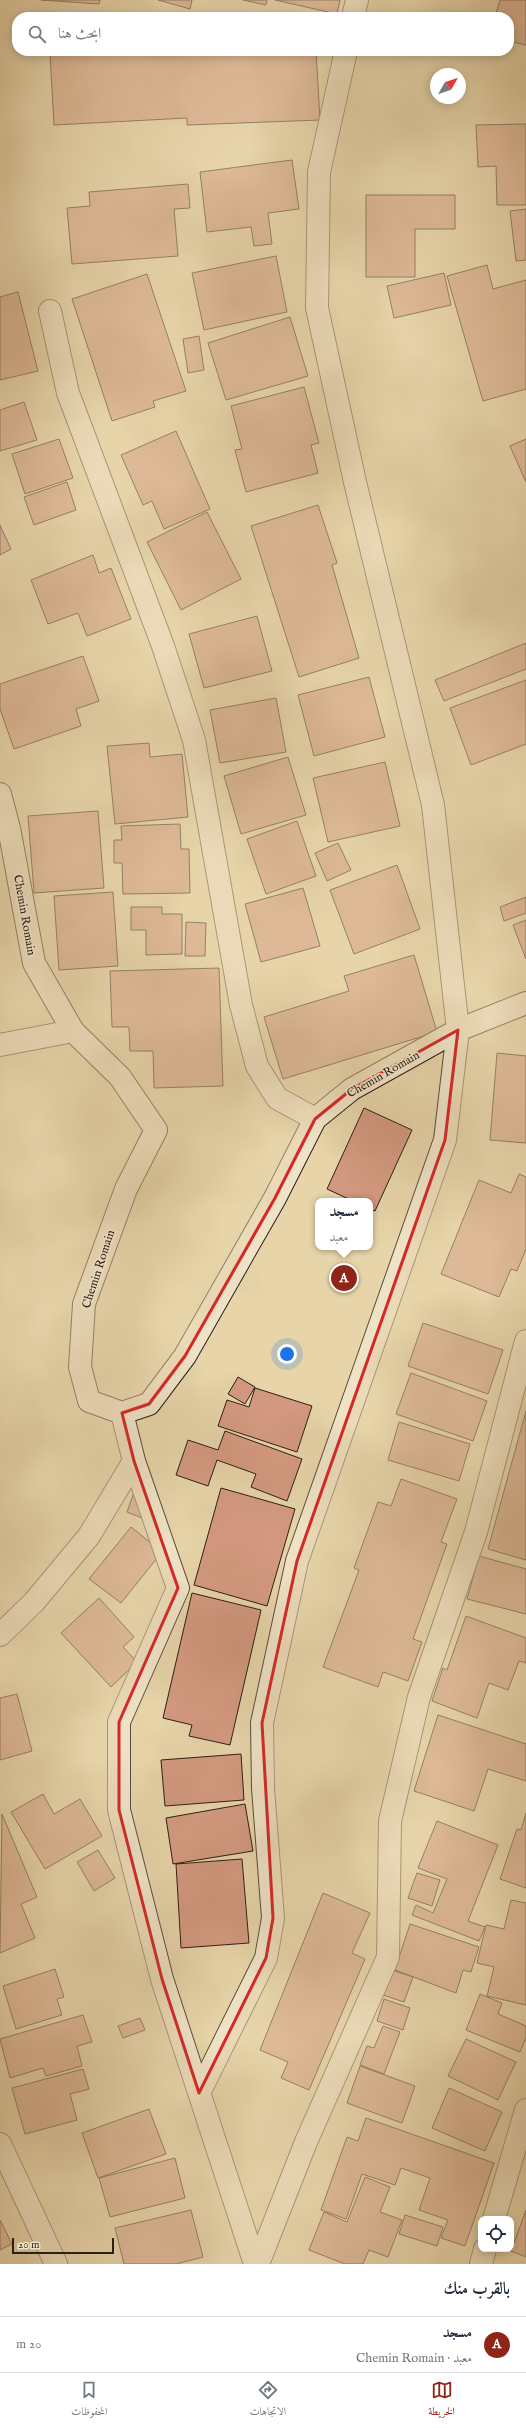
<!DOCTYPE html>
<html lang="ar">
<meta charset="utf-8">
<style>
:root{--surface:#fff;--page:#f6f6f7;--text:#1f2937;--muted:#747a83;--line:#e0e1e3;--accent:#8f2418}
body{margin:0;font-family:"IM FELL English",Amiri,serif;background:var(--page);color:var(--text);direction:rtl}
.controls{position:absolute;right:12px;bottom:12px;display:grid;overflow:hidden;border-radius:8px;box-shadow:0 2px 10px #0003}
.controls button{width:36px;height:36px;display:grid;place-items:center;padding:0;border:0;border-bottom:1px solid var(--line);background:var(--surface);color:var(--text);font:20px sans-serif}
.compass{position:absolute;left:430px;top:68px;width:36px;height:36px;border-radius:50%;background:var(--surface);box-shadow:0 2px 10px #0003;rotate:50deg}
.scale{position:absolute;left:12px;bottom:10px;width:102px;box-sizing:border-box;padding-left:4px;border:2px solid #2d1e16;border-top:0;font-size:11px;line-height:14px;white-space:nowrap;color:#2d1e16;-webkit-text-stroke:3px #efe3c7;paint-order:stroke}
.you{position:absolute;left:287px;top:1354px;width:14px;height:14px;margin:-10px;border:3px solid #fff;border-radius:50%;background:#1a73e8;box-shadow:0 0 0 6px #1a73e833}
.badge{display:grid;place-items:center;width:26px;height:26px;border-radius:50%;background:var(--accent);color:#fff;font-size:13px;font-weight:700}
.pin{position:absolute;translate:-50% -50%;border:2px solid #fff;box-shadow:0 1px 4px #0006}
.popup{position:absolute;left:315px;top:1198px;width:58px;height:52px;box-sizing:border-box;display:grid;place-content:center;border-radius:8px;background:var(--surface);filter:drop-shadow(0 1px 3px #0005);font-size:13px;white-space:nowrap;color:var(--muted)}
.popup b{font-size:15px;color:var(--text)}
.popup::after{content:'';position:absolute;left:50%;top:100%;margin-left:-8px;border:8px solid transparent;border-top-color:var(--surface)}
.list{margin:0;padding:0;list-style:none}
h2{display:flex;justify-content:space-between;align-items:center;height:52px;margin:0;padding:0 16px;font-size:17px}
h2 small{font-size:13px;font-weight:400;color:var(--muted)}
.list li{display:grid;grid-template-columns:26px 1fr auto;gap:12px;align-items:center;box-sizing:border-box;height:56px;padding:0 16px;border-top:1px solid var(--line)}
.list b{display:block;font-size:15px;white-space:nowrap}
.list p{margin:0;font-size:13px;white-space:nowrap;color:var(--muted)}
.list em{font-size:13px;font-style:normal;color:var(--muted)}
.icon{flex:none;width:22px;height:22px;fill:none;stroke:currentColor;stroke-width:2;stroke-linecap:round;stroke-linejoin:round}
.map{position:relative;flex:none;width:526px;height:2264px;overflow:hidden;direction:ltr}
.search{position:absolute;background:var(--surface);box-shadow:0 2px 10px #0003;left:12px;right:12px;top:12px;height:44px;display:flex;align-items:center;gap:10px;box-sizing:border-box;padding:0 14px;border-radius:16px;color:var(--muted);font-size:15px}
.sheet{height:108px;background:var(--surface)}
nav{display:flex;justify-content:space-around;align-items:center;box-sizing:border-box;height:56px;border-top:1px solid var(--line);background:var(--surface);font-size:11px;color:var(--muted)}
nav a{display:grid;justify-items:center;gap:2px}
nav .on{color:var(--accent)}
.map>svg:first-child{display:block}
.building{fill:#d39980;stroke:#2d1e16}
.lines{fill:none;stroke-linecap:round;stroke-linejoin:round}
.street-casing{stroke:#5c4c3b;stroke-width:24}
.secondary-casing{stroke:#2d1e16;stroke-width:24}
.street{stroke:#efe3c7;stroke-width:22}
.secondary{stroke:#efe3c7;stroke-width:22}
.marked{fill:none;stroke:#d62828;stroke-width:3;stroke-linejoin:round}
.labels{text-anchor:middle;stroke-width:3.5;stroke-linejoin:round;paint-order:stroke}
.street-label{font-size:12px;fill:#2d1e16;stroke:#efe3c7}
</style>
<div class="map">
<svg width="526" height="2264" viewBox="0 0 526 2264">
<rect width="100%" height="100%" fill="#e7d4a9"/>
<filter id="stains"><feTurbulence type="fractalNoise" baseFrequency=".005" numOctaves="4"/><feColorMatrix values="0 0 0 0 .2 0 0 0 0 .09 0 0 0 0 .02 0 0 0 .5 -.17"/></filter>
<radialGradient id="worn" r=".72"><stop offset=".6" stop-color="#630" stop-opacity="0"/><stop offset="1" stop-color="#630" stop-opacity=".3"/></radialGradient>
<path class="building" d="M41,0H100L99,4Z
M158,0H192L190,9Z
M243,0H267L266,5Z
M275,0H340L337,14Z
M500,0H526V45L509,41V17H495Z
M98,51H316L320,120L187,125V118L54,125L50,54Z
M526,124V205H497L496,166L478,167L476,125Z
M292,160L299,209L268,213L272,244L254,246L251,227L207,232L200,172Z
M188,184L190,208L174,209L178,256L72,264L67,208L90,206L89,192Z
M366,195H455V229H415V277H366Z
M526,209V260L516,261L510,211Z
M276,256L287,312L204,330L192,273Z
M487,265L493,289L526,280V389L483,401L447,276Z
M444,273L451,305L394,318L387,286Z
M147,274L186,391L153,401L155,407L112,421L72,299Z
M18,292L38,371L0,380V297Z
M290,317L308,376L226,400L208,343Z
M199,336L204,370L188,373L183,339Z
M304,387L319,443L311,445L318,473L246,492L235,450L242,449L231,406Z
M24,402L37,440L0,451V410Z
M176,431L210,509L164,529L152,501L143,505L121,455Z
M59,439L73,478L25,494L12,454Z
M526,439V482L510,446Z
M67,482L76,510L34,525L24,497Z
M318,505L337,563L332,565L359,658L299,677L251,526Z
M207,512L241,579L181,610L147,542Z
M0,525L11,549L0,555Z
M93,555L99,573L111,568L131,619L87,636L78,613L48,624L31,580Z
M257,616L272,671L204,688L189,634Z
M526,643V669L444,701L435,680Z
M83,656L99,701L76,709L81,726L14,749L0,709V684Z
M369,677L385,737L314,756L298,695Z
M526,680V744L471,765L450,708Z
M276,698L286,752L220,763L210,710Z
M149,743L150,757L182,754L188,817L115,824L107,746Z
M288,757L306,815L241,834L224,776Z
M385,762L400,826L328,842L313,778Z
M98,811L104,888L34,893L28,816Z
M297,821L316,876L266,894L247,839Z
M180,824L181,849H189L190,893L123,894L122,863H114V840H122L121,826Z
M338,843L351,870L327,881L315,853Z
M397,865L420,929L354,954L330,890Z
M303,888L320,946L261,962L245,904Z
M113,892L118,966L59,970L54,896Z
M526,897V913L504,921L500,907Z
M131,907H162V914H182V954L146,955V930H131Z
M526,920V959L513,925Z
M186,922L206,923L205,956H185Z
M414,955L437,1032L283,1079L264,1017L349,991L344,976Z
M219,968L223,1086L154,1088L153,1051H130L129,1027H112L110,971Z
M497,1053L526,1056V1143L490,1140Z
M364,1108L412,1130L375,1211L370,1209V1201H353L327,1189Z
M519,1174L526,1177V1249L517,1271L511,1269L499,1297L441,1274L479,1180L511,1193Z
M423,1323L503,1350L488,1394L408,1366Z
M411,1373L487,1401L473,1441L396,1414Z
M238,1377L255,1387L245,1404L228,1394Z
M255,1388L312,1406L297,1452L218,1426L227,1400L249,1407Z
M526,1411V1560L488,1549Z
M399,1422L470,1444L459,1481L388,1460Z
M225,1431L302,1459L287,1501L251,1487L256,1474L217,1460L208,1486L176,1475L188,1440L218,1450Z
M401,1479L457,1499L441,1542L447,1544L413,1639L422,1642L408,1681L383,1672L378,1687L323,1667L359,1570L354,1568L378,1502L391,1506Z
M137,1484L157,1493L147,1520L127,1512Z
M221,1488L295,1509L267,1606L194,1585Z
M131,1527L162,1552L121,1603L89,1579Z
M479,1556L526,1569V1614L467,1599Z
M192,1593L261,1610L230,1745L189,1736L192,1725L163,1718Z
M99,1598L134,1637L123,1647L137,1662L111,1687L61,1633Z
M466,1616L526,1638V1663L519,1661L508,1690L489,1683L477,1718L432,1701L443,1668L447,1670Z
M17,1694L32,1751L0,1760V1698Z
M438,1715L526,1744V1781L488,1769L474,1811L414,1791Z
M241,1754L244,1800L165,1806L161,1760Z
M43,1794L54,1814L80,1799L102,1836L45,1869L11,1812Z
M245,1804L253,1851L173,1864L166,1818Z
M526,1813V1888L500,1879L517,1829L521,1830Z
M2,1814L37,1897L21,1904L35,1938L0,1953Z
M437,1821L498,1845L468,1921L485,1927L479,1941L412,1915L416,1905L433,1913L447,1879L418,1868Z
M98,1850L115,1878L94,1891L77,1862Z
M242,1859L249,1943L181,1948L176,1864Z
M417,1873L440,1880L432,1906L408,1898Z
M323,1893L370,1913L352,1953L365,1959L309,2090L281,2078L288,2062L260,2050Z
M511,1900L526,1903V2005L487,1996L494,1967L477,1963L486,1925L504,1929Z
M410,1924L479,1947L471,1972L463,1970L456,1993L395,1970Z
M55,1969L64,1997L57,1999L62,2015L16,2029L3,1986Z
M392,1970L413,1977L404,2002L383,1995Z
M480,1994L502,2003L498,2014L526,2026V2038L520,2052L466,2030Z
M384,1999L410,2008L403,2030L377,2021Z
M83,2015L92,2042L77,2046L82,2066L46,2076L43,2068L10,2078L0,2039Z
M140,2018L145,2030L123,2038L118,2026Z
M383,2026L400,2032L384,2074L360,2065L367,2046L374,2048Z
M466,2039L516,2062L498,2100L448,2076Z
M360,2066L415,2086L402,2123L347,2103Z
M83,2069L89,2089L70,2094L77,2120L25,2134L12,2088Z
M449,2088L502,2112L485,2151L432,2128Z
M149,2109L166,2154L98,2178L82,2133Z
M366,2118L494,2163L465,2246L441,2238L448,2220L419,2210L430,2178L401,2168L395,2185L362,2174L346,2219L321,2210L347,2137L358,2141Z
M175,2158L185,2198L110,2217L99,2178Z
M365,2177L390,2187L380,2212L402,2220L388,2257L369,2250L363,2264H345L309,2250L324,2212L347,2222Z
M191,2210L203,2257L176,2264H124L115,2228Z
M526,2210V2257L511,2251Z
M405,2215L443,2227L437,2246L399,2234Z
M0,2220L12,2244L0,2250Z"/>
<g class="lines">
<g class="street-casing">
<path id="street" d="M353,17L357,0
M50,311L68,393L163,646L194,740L241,1005L257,1066L277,1098L315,1119
M0,1045L73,1031
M122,1413L134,1461L178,1588L119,1722V1810L162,1979L255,2264
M0,1635L34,1602L89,1536L134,1461
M199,2093L266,1958L273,1918L263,1788L262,1723L297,1561L445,1140L458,1030L433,805L355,482L317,308L319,172L346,51
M0,2144L56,2264
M494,2219L526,2110
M258,2264L306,2142L388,1957L390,1821L419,1697L476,1532L526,1341
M481,2264L485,2249"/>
</g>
<g class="secondary-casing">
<path id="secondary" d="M0,794L9,828L34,963L73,1031L120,1077L156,1130L126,1189L84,1304L80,1367L89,1401L122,1413L149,1404L185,1356L275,1198L315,1119L352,1089L458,1030L526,1003"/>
</g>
<use href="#street" class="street"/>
<use href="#secondary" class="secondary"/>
</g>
<path d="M0 0H526V2264H0ZM458,1030L445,1140L297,1561L262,1723L273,1918L266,1958L199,2093L162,1979L119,1810V1722L178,1588L134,1461L122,1413L149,1404L185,1356L275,1198L315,1119L352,1089Z" fill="#e7d4a9" fill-opacity=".55" fill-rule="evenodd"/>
<path class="marked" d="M458,1030L445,1140L297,1561L262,1723L273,1918L266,1958L199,2093L162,1979L119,1810V1722L178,1588L134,1461L122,1413L149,1404L185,1356L275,1198L315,1119L352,1089Z"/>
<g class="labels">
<g class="street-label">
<text transform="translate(25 915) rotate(80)" y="4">Chemin Romain</text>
<text transform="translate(383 1074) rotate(-30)" y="4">Chemin Romain</text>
<text transform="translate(98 1269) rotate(-72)" y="4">Chemin Romain</text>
</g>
</g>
<rect width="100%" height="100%" filter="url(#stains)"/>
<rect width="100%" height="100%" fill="url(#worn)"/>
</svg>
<div class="controls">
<button><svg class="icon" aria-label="locate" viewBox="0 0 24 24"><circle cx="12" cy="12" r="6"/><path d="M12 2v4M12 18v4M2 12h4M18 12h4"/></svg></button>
</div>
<svg class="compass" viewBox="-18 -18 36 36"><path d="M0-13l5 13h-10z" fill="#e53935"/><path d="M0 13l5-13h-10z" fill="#747a83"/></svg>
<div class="scale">20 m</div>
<div class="you"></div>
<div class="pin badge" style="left:344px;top:1278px">A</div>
<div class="popup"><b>مسجد</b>معبد</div>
<div class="search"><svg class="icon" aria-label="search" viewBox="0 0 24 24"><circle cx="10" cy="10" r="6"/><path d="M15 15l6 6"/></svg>ابحث هنا</div>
</div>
<section class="sheet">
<h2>بالقرب منك<small></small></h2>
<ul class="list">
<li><span class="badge">A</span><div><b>مسجد</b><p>معبد · Chemin Romain</p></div><em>20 m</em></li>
</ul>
</section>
<nav>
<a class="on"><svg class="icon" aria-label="map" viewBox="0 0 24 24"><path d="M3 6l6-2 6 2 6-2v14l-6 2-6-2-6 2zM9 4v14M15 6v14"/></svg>الخريطة</a>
<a><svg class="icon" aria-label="directions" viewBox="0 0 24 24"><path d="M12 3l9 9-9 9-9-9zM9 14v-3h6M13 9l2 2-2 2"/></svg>الاتجاهات</a>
<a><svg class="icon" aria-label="saved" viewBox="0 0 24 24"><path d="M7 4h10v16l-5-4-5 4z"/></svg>المحفوظات</a>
</nav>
